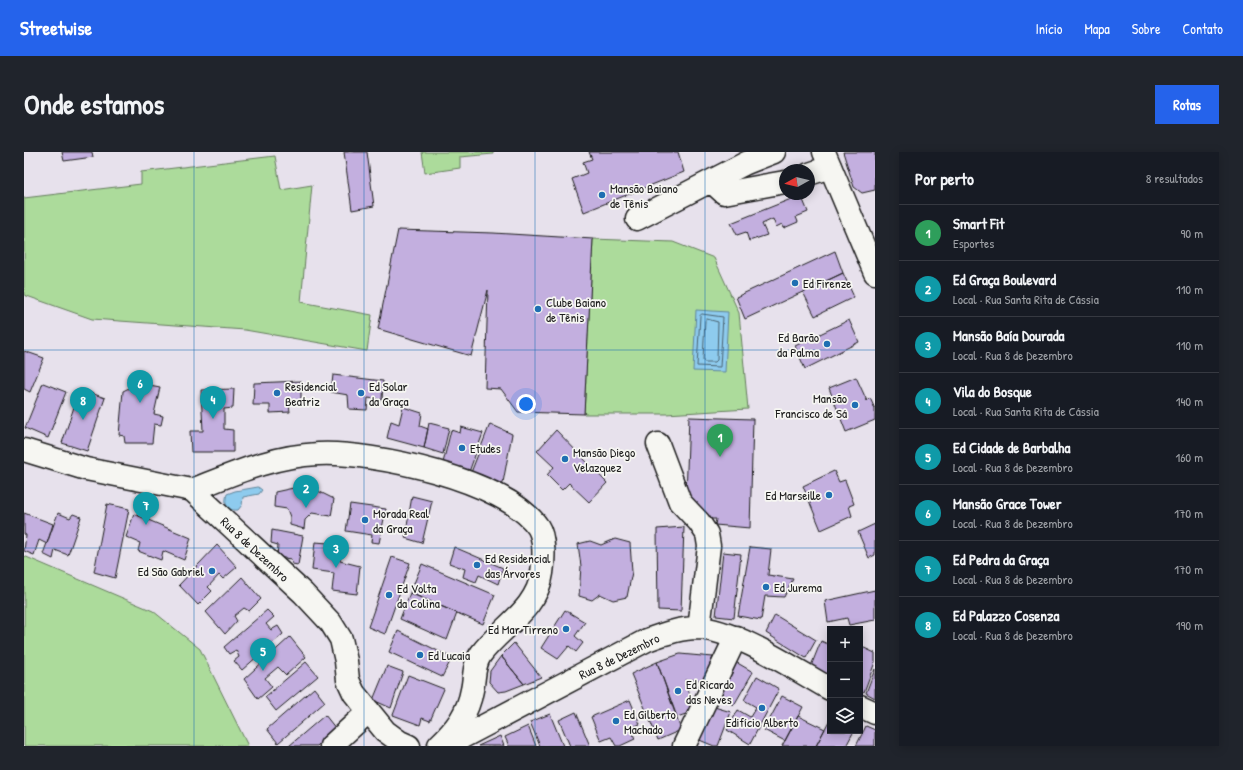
<!DOCTYPE html>
<html lang="pt">
<meta charset="utf-8">
<style>
:root{--surface:#171b24;--page:#20242c;--text:#f1f3f6;--muted:#9ea1a6;--line:#363941;--accent:#2563eb}
body{margin:0;font-family:"Patrick Hand",sans-serif;background:var(--page);color:var(--text)}
.controls{position:absolute;right:12px;bottom:12px;display:grid;overflow:hidden;border-radius:0px;box-shadow:0 2px 10px #0003}
.controls button{width:36px;height:36px;display:grid;place-items:center;padding:0;border:0;border-bottom:1px solid var(--line);background:var(--surface);color:var(--text);font:20px sans-serif}
.compass{position:absolute;left:755px;top:12px;width:36px;height:36px;border-radius:50%;background:var(--surface);box-shadow:0 2px 10px #0003;rotate:262deg}
.you{position:absolute;left:502px;top:252px;width:14px;height:14px;margin:-10px;border:3px solid #fff;border-radius:50%;background:#1a73e8;box-shadow:0 0 0 6px #1a73e833}
.badge{display:grid;place-items:center;width:26px;height:26px;border-radius:50%;background:var(--accent);color:#fff;font-size:13px;font-weight:700}
.pin{position:absolute;translate:-50% -33px;filter:drop-shadow(0 1px 2px #0008)}
.pin::after{content:'';position:absolute;top:21px;width:14px;height:12px;background:inherit;clip-path:polygon(0 0,100% 0,50% 100%)}
.list{margin:0;padding:0;list-style:none}
h2{display:flex;justify-content:space-between;align-items:center;height:52px;margin:0;padding:0 16px;font-size:17px}
h2 small{font-size:13px;font-weight:400;color:var(--muted)}
.list li{display:grid;grid-template-columns:26px 1fr auto;gap:12px;align-items:center;box-sizing:border-box;height:56px;padding:0 16px;border-top:1px solid var(--line)}
.list b{display:block;font-size:15px;white-space:nowrap}
.list p{margin:0;font-size:13px;white-space:nowrap;color:var(--muted)}
.list em{font-size:13px;font-style:normal;color:var(--muted)}
.icon{flex:none;width:22px;height:22px;fill:none;stroke:currentColor;stroke-width:2;stroke-linecap:round;stroke-linejoin:round}
.map{position:relative;flex:none;width:851px;height:594px;overflow:hidden;border-radius:0px}
header{display:flex;align-items:center;gap:24px;box-sizing:border-box;height:56px;padding:0 20px;background:var(--accent);color:#fff}
header strong{font-size:19px}
nav{display:flex;gap:22px;margin-inline-start:auto;font-size:14px}
.intro{display:flex;align-items:center;justify-content:space-between;box-sizing:border-box;height:96px;padding:0 24px}
h1{margin:0;font-size:28px}
.button{padding:10px 18px;border-radius:0px;background:var(--accent);color:#fff;font-size:14px;font-weight:700}
main{display:flex;gap:24px;padding:0 24px}
aside{flex:1;background:var(--surface);border-radius:0px;box-shadow:0 2px 10px #0003}
.map>svg:first-child{display:block}
.green{fill:#acdb9b;stroke:#647c5c}
.water{fill:#8ecbee;stroke:#60859a}
.lines{fill:none;stroke-linecap:round;stroke-linejoin:round}
.shore{stroke:#4a6270;stroke-width:1}
.building{fill:#c3afdf;stroke:#1c1c1c}
.minor-casing{stroke:#1c1c1c;stroke-width:25}
.major-casing{stroke:#1c1c1c;stroke-width:25}
.minor{stroke:#f6f6f2;stroke-width:22}
.major{stroke:#f6f6f2;stroke-width:22}
.grid{fill:none;stroke:#1f6fb2;stroke-width:1;stroke-opacity:0.55}
.poi-dot{fill:#1f6fb2;stroke:#f6f6f2;stroke-width:1.5}
.labels{text-anchor:middle;stroke-width:3.5;stroke-linejoin:round;paint-order:stroke}
.poi-label{font-size:13px;fill:#1c1c1c;stroke:#f6f6f2;text-anchor:start}
.street-label{font-size:13px;fill:#1c1c1c;stroke:#f6f6f2}
</style>
<header>
<strong>Streetwise</strong>
<nav><a>Início</a><a>Mapa</a><a>Sobre</a><a>Contato</a></nav>
</header>
<div class="intro"><h1>Onde estamos</h1><a class="button">Rotas</a></div>
<main>
<div class="map">
<svg width="851" height="594" viewBox="0 0 851 594">
<rect width="100%" height="100%" fill="#e7e1ec"/>
<filter id="ink" filterUnits="userSpaceOnUse"><feTurbulence type="fractalNoise" baseFrequency=".025" numOctaves="2"/><feDisplacementMap in="SourceGraphic" scale="8" xChannelSelector="R" yChannelSelector="G"/><feConvolveMatrix kernelMatrix="1 2 1 2 8 2 1 2 1" color-interpolation-filters="sRGB"/></filter>
<g filter="url(#ink)">
<path class="green" d="M398,0H469V2L436,5V16L401,21Z
M251,4L257,38L288,33L277,150L348,163L343,199L221,178L68,167L0,143V46L117,32V20Z
M569,87L649,90L690,106L715,161L724,257L642,262H560Z
M0,404L129,459L176,497L224,594H0Z"/>
<path class="water" d="M672,158L704,160L701,220L669,219Z
M234,335L238,338L235,342L219,345L218,353L214,358C202,359 200,352 203,342L211,339Z"/>
<g class="lines">
<path class="shore" d="M678,162L699,165L696,215L673,214L676,164Z
M683,167L694,170L693,208L691,210H680L679,208L681,169Z"/>
</g>
<path class="building" d="M38,0H68L69,5L40,9Z
M320,0H343L350,54L328,58Z
M565,0H654L660,20L560,60L548,27L563,21L559,10L568,7Z
M819,0H851V38L838,41L830,35Z
M777,43L784,60L772,65L774,70L760,76L758,72L752,75L749,67L738,72L743,83L725,89L722,80L713,83L707,71Z
M374,78L469,81L569,87L560,262L494,260L477,237L461,236L464,138L447,204L354,177Z
M811,99L819,121L721,167L712,145Z
M819,121L830,145L791,164L779,140Z
M825,168L835,190L781,217L771,194Z
M0,199L20,206L6,240L0,237Z
M309,223L359,229L358,248L344,246L343,258L325,257L324,243L307,240Z
M832,225L843,249L846,246L851,257V268L822,280L805,236Z
M277,229V251L265,252L266,260L246,261V253H229L230,231Z
M19,231L42,240L24,286L1,276Z
M115,231L136,235L130,262L139,264L137,273L130,272L128,291H101L100,284L95,283L99,239Z
M56,237L81,246L63,299L38,291Z
M210,237L209,256L200,257V277L209,278V300H167L166,279H179L177,238Z
M379,255L398,261L396,274L404,277L400,296L363,286L367,269L375,272Z
M665,265L729,267L726,376L691,373L692,367H678L662,343Z
M405,271L425,276L419,302L400,296Z
M466,272L488,282L478,336L446,323Z
M437,275L459,281L445,320L419,311L427,278L436,281Z
M532,278L583,331L565,350L545,331L538,338L523,323L530,315L513,299Z
M810,319L815,330L821,328L830,352L825,354L828,364L797,378L779,334Z
M274,335L294,339L310,347L307,364L288,361L281,368L280,377L266,373V365L263,357L250,355L251,340Z
M388,344L408,349L398,391L381,386Z
M83,352L105,357L91,426L70,420Z
M326,352L362,357L355,391L347,390L348,383L322,379Z
M0,361L29,372L23,392L15,388L10,403L0,399L2,383L0,382Z
M34,361L46,366L49,362L57,365L44,403L31,398L29,407L19,402Z
M110,362L167,386L160,408L139,399L137,408L114,399L116,391L102,385Z
M851,372V403L845,406L834,380Z
M660,375L657,459L634,458L633,377Z
M248,378L279,384L274,413L268,412L267,407L253,405L254,393L247,391Z
M591,387L606,391L608,420L603,445L589,448L576,442L568,448L555,444L557,414L554,392L566,389L577,393Z
M291,390L318,392L316,409L336,414L333,442L308,439L310,421L288,418Z
M193,393L213,415L199,427L195,423L184,435L188,439L174,453L155,433Z
M430,395L479,416L474,432L455,423L452,430L439,425L441,417L425,411Z
M726,395L747,397L744,423L769,427L760,445L741,444L737,468L714,464Z
M699,400L717,402L710,466L692,464Z
M368,405L386,411L361,482L344,475Z
M398,412L471,443L459,472L386,441Z
M218,425L237,447L225,459L220,456L210,464L213,469L201,482L182,460Z
M851,438V468L825,473L823,466L804,470L801,449Z
M386,441L433,461L423,488L376,467Z
M243,458L250,465L242,472L247,478L254,474L259,482L218,518L210,509L215,505L212,498L205,502L200,495Z
M541,458L561,470L551,484L559,491L552,500L545,494L534,507L517,496Z
M751,463L792,488L782,506L742,481Z
M374,479L428,506L418,525L365,500Z
M266,485L282,505L262,523L254,515L241,526L248,535L234,547L220,527Z
M797,489L806,493V524L787,514Z
M490,491L517,525L500,532L477,504Z
M836,494L851,501V510L840,540L836,538Z
M656,502L689,505L680,528H661L668,549L665,561L653,565L633,510Z
M477,504L500,532L482,539L474,540L465,530L466,519Z
M710,509L729,520L710,553L692,543Z
M282,510L294,524L252,559L241,545Z
M633,510L657,578L634,588L607,522Z
M363,514L379,520L367,556L349,548Z
M851,517V546L842,541Z
M384,523L420,537L406,569L398,566L396,573L369,563Z
M733,524L755,537L726,592L703,578L714,558L726,565L732,555L720,548Z
M290,536L301,550L254,591L243,577Z
M758,544L779,555L761,589L740,578Z
M606,548L616,572L607,576L611,587L596,594H592L587,585L577,589L567,565Z
M687,554L707,560L694,594H690L673,587Z
M552,560L566,594H546L535,568Z
M526,562L539,594H516L506,570Z
M301,563L312,577L293,594H265Z
M774,564L801,577L792,594H758Z
M806,567V579H830L822,594H792Z
M504,574L512,594H485L481,585Z
M842,574L851,578V594H832Z
M476,584L480,594H454Z"/>
<g class="lines">
<g class="minor-casing">
<path id="minor" d="M785,22L806,15
M688,30L700,41L761,30
M613,67L722,11L750,0
M634,292L656,350L675,370L683,382L685,394L675,476
M0,298L62,317L168,338L279,441L307,471L317,487L322,509L324,528L330,541L361,579L376,590L385,594
M168,338C209,322 248,304 294,302C348,299 482,328 514,375C521,386 520,408 518,421C513,458 477,475 457,502C449,513 451,525 448,538C444,561 432,577 415,593
M836,554L851,561
M420,591L433,588L623,488C639,482 656,476 673,476C711,477 772,518 806,537
M307,594L345,559
M660,594L712,485"/>
</g>
<g class="major-casing">
<path id="major" d="M800,0L851,121"/>
</g>
<use href="#minor" class="minor"/>
<use href="#major" class="major"/>
</g>
</g>
<path class="grid" d="M170,0V594M340,0V594M511,0V594M681,0V594M0,198H851M0,396H851"/>
<g class="poi-dot">
<circle cx="578" cy="43" r="4"/>
<circle cx="771" cy="131" r="4"/>
<circle cx="514" cy="157" r="4"/>
<circle cx="803" cy="192" r="4"/>
<circle cx="253" cy="241" r="4"/>
<circle cx="337" cy="241" r="4"/>
<circle cx="831" cy="253" r="4"/>
<circle cx="438" cy="296" r="4"/>
<circle cx="541" cy="307" r="4"/>
<circle cx="805" cy="343" r="4"/>
<circle cx="341" cy="368" r="4"/>
<circle cx="453" cy="413" r="4"/>
<circle cx="188" cy="419" r="4"/>
<circle cx="742" cy="435" r="4"/>
<circle cx="365" cy="443" r="4"/>
<circle cx="542" cy="477" r="4"/>
<circle cx="396" cy="503" r="4"/>
<circle cx="654" cy="539" r="4"/>
<circle cx="738" cy="556" r="4"/>
<circle cx="592" cy="569" r="4"/>
</g>
<g class="labels">
<g class="poi-label">
<text x="586" y="41">Mansão Baiano<tspan x="586" dy="15">de Tênis</tspan></text>
<text x="779" y="136">Ed Firenze</text>
<text x="522" y="155">Clube Baiano<tspan x="522" dy="15">de Tênis</tspan></text>
<text x="795" y="190" text-anchor="end">Ed Barão<tspan x="795" dy="15">da Palma</tspan></text>
<text x="261" y="239">Residencial<tspan x="261" dy="15">Beatriz</tspan></text>
<text x="345" y="239">Ed Solar<tspan x="345" dy="15">da Graça</tspan></text>
<text x="823" y="251" text-anchor="end">Mansão<tspan x="823" dy="15">Francisco de Sá</tspan></text>
<text x="446" y="301">Etudes</text>
<text x="549" y="305">Mansão Diego<tspan x="549" dy="15">Velazquez</tspan></text>
<text x="797" y="348" text-anchor="end">Ed Marseille</text>
<text x="349" y="366">Morada Real<tspan x="349" dy="15">da Graça</tspan></text>
<text x="461" y="411">Ed Residencial<tspan x="461" dy="15">das Árvores</tspan></text>
<text x="180" y="424" text-anchor="end">Ed São Gabriel</text>
<text x="750" y="440">Ed Jurema</text>
<text x="373" y="441">Ed Volta<tspan x="373" dy="15">da Colina</tspan></text>
<text x="534" y="482" text-anchor="end">Ed Mar Tirreno</text>
<text x="404" y="508">Ed Lucaia</text>
<text x="662" y="537">Ed Ricardo<tspan x="662" dy="15">das Neves</tspan></text>
<text x="600" y="567">Ed Gilberto<tspan x="600" dy="15">Machado</tspan></text>
<text x="738" y="575" text-anchor="middle">Edifício Alberto</text>
</g>
<g class="street-label">
<text transform="translate(231 397) rotate(43)" y="5">Rua 8 de Dezembro</text>
<text transform="translate(595 504) rotate(-26)" y="5">Rua 8 de Dezembro</text>
</g>
</g>
</svg>
<div class="controls">
<button>+</button>
<button>−</button>
<button><svg class="icon" aria-label="layers" viewBox="0 0 24 24"><path d="M12 4l9 5-9 5-9-5zM3 14l9 5 9-5"/></svg></button>
</div>
<svg class="compass" viewBox="-18 -18 36 36"><path d="M0-13l5 13h-10z" fill="#e53935"/><path d="M0 13l5-13h-10z" fill="#9ea1a6"/></svg>
<div class="you"></div>
<div class="pin badge" style="left:696px;top:305px;background:#2e9e5b">1</div>
<div class="pin badge" style="left:282px;top:356px;background:#0f9aa8">2</div>
<div class="pin badge" style="left:312px;top:416px;background:#0f9aa8">3</div>
<div class="pin badge" style="left:189px;top:267px;background:#0f9aa8">4</div>
<div class="pin badge" style="left:239px;top:519px;background:#0f9aa8">5</div>
<div class="pin badge" style="left:116px;top:251px;background:#0f9aa8">6</div>
<div class="pin badge" style="left:122px;top:373px;background:#0f9aa8">7</div>
<div class="pin badge" style="left:59px;top:268px;background:#0f9aa8">8</div>
</div>
<aside>
<h2>Por perto<small>8 resultados</small></h2>
<ul class="list">
<li><span class="badge" style="background:#2e9e5b">1</span><div><b>Smart Fit</b><p>Esportes</p></div><em>90 m</em></li>
<li><span class="badge" style="background:#0f9aa8">2</span><div><b>Ed Graça Boulevard</b><p>Local · Rua Santa Rita de Cássia</p></div><em>110 m</em></li>
<li><span class="badge" style="background:#0f9aa8">3</span><div><b>Mansão Baía Dourada</b><p>Local · Rua 8 de Dezembro</p></div><em>110 m</em></li>
<li><span class="badge" style="background:#0f9aa8">4</span><div><b>Vila do Bosque</b><p>Local · Rua Santa Rita de Cássia</p></div><em>140 m</em></li>
<li><span class="badge" style="background:#0f9aa8">5</span><div><b>Ed Cidade de Barbalha</b><p>Local · Rua 8 de Dezembro</p></div><em>160 m</em></li>
<li><span class="badge" style="background:#0f9aa8">6</span><div><b>Mansão Grace Tower</b><p>Local · Rua 8 de Dezembro</p></div><em>170 m</em></li>
<li><span class="badge" style="background:#0f9aa8">7</span><div><b>Ed Pedra da Graça</b><p>Local · Rua 8 de Dezembro</p></div><em>170 m</em></li>
<li><span class="badge" style="background:#0f9aa8">8</span><div><b>Ed Palazzo Cosenza</b><p>Local · Rua 8 de Dezembro</p></div><em>190 m</em></li>
</ul>
</aside>
</main>
